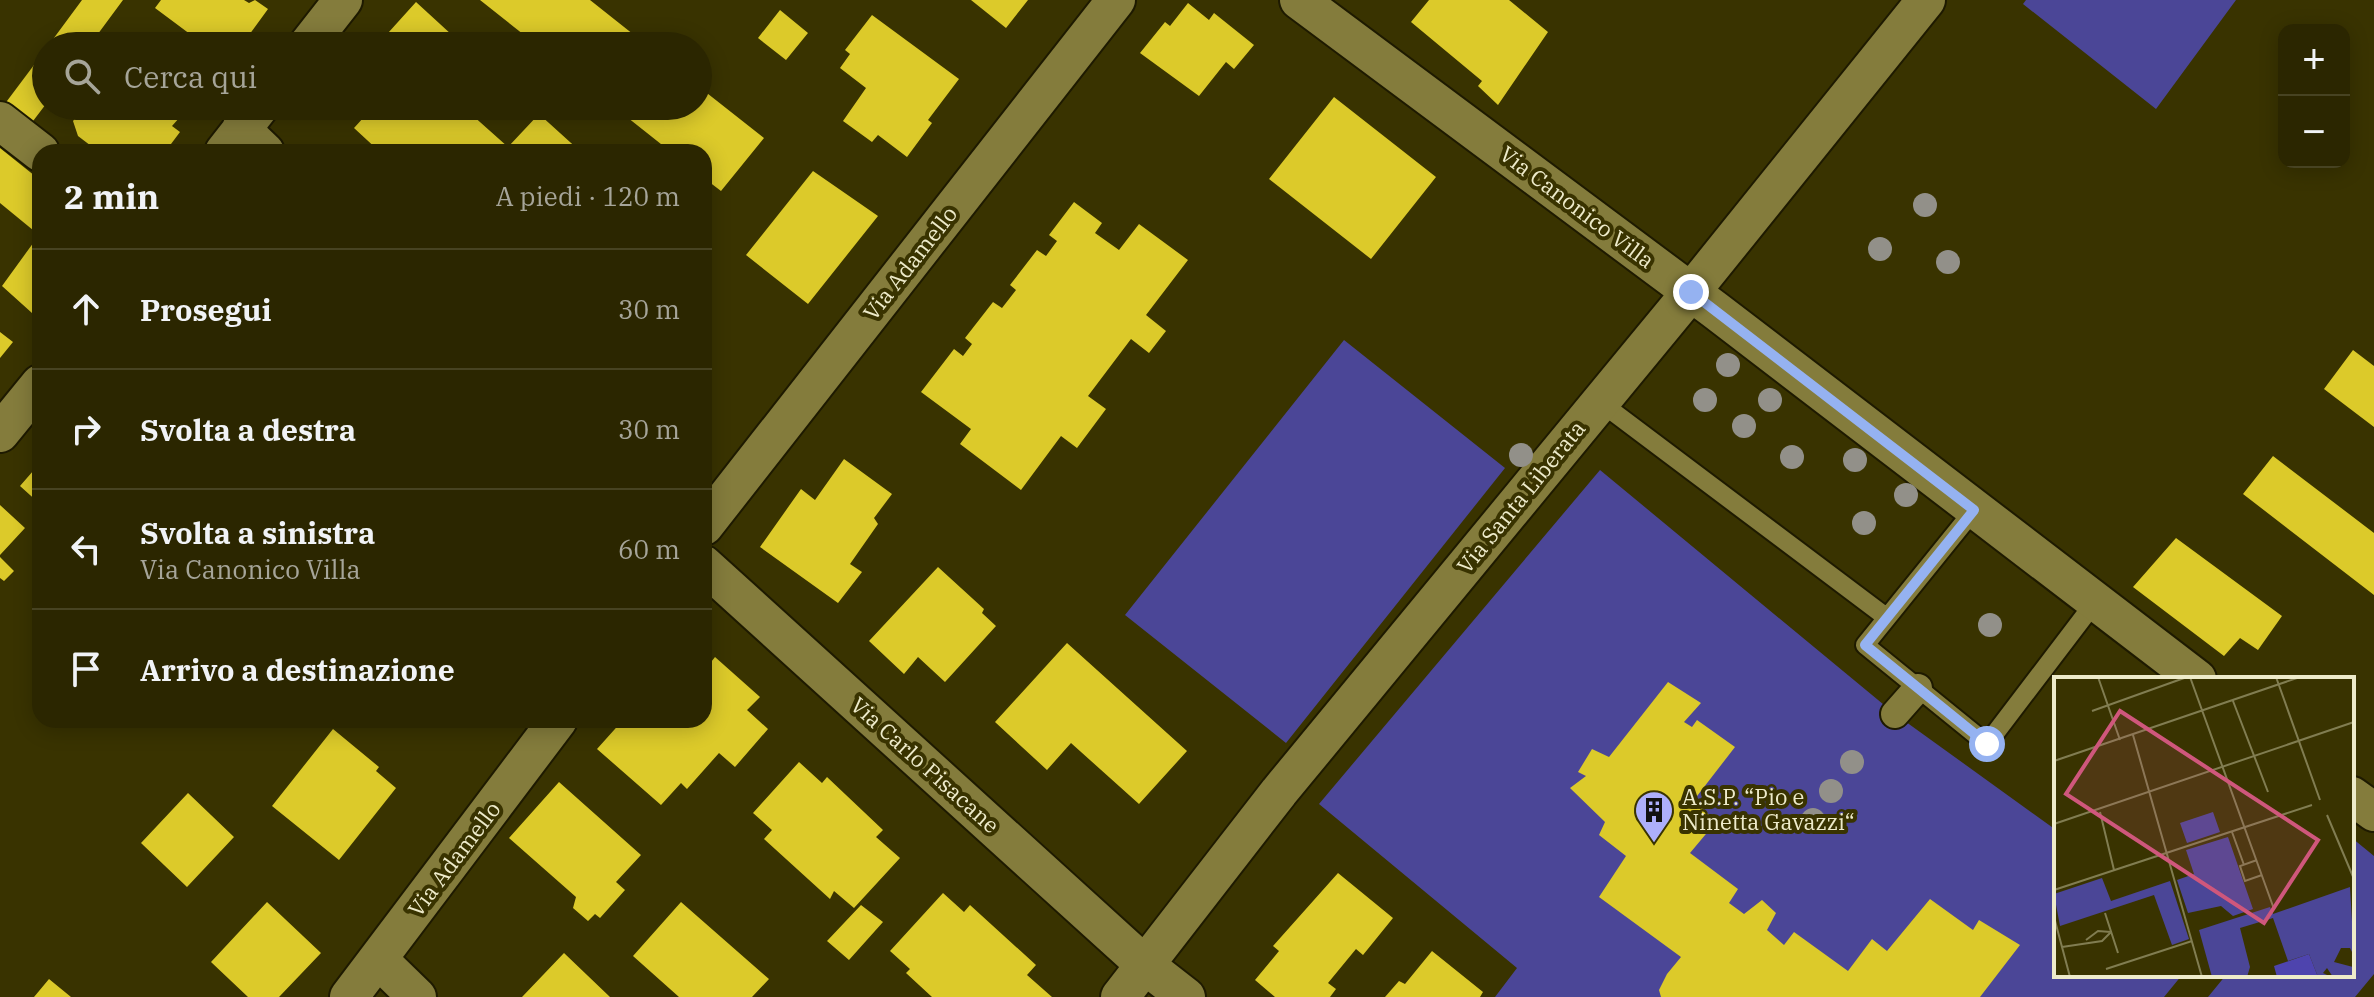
<!DOCTYPE html>
<html lang="it">
<meta charset="utf-8">
<style>
:root{--surface:#2b2600;--page:#332e0a;--text:#f1f3f6;--muted:#a6a599;--line:#474322}
body{margin:0;font-family:"IBM Plex Serif",serif;background:var(--page);color:var(--text)}
.controls{position:absolute;right:24px;top:24px;display:grid;overflow:hidden;border-radius:16px;box-shadow:0 4px 20px #0003}
.controls button{width:72px;height:72px;display:grid;place-items:center;padding:0;border:0;border-bottom:2px solid var(--line);background:var(--surface);color:var(--text);font:40px sans-serif}
.stop{position:absolute;width:24px;height:24px;margin:-18px;border:6px solid #95b2f1;border-radius:50%;background:#fff}
.stop.end{background:#95b2f1;border-color:#fff;box-shadow:0 2px 8px #0008}
.list{margin:0;padding:0;list-style:none}
h2{display:flex;justify-content:space-between;align-items:center;height:104px;margin:0;padding:0 32px;font-size:34px}
h2 small{font-size:26px;font-weight:400;color:var(--muted)}
.list li{display:grid;grid-template-columns:52px 1fr auto;gap:24px;align-items:center;box-sizing:border-box;height:120px;padding:0 32px;border-top:2px solid var(--line)}
.list b{display:block;font-size:30px;white-space:nowrap}
.list p{margin:0;font-size:26px;white-space:nowrap;color:var(--muted)}
.list em{font-size:26px;font-style:normal;color:var(--muted)}
.icon{flex:none;width:44px;height:44px;fill:none;stroke:currentColor;stroke-width:2;stroke-linecap:round;stroke-linejoin:round}
.map{position:relative;flex:none;width:2374px;height:997px;overflow:hidden}
.search{position:absolute;background:var(--surface);box-shadow:0 4px 20px #0003;left:32px;top:32px;width:680px;height:88px;display:flex;align-items:center;gap:20px;box-sizing:border-box;padding:0 28px;border-radius:44px;color:var(--muted);font-size:30px}
.panel{position:absolute;background:var(--surface);box-shadow:0 4px 20px #0003;left:32px;top:144px;width:680px;height:584px;border-radius:24px}
.map>svg:first-child{display:block}
.green{fill:#4b4697}
.building{fill:#dcca2a}
.lines{fill:none;stroke-linecap:round;stroke-linejoin:round}
.service-casing{stroke:#1e1a00;stroke-width:22}
.pedestrian-casing{stroke:#1e1a00;stroke-width:32}
.minor-casing{stroke:#1e1a00;stroke-width:42}
.service{stroke:#847c3c;stroke-width:18}
.pedestrian{stroke:#847c3c;stroke-width:28}
.minor{stroke:#847c3c;stroke-width:38}
.tree{fill:#929089}
.route{stroke:#95b2f1;stroke-width:10}
.labels{text-anchor:middle;stroke-width:8;stroke-linejoin:round;paint-order:stroke}
.street-label{font-size:22px;fill:#eeebca;stroke:#393300}
.poi-label{font-size:22px;fill:#eeebca;stroke:#393300;text-anchor:start}
.inset-road{fill:none;stroke:#817d51;stroke-width:2}
.view{fill:#cf577c;fill-opacity:0.15;stroke:#cf577c;stroke-width:4}
.inset-edge{fill:none;stroke:#eeebca;stroke-width:4}
</style>
<div class="map">
<svg width="2374" height="997" viewBox="0 0 2374 997">
<rect width="100%" height="100%" fill="#393300"/>
<path class="green" d="M2026,0H2236L2156,109L2023,4Z
M1344,340L1505,468L1286,743L1125,615Z
M1600,470L1895,714L2056,830V975H2182L2164,997H1495L1517,968L1319,804Z
M2352,838L2374,856V974L2355,997H2208L2226,975H2352Z"/>
<path class="building" d="M82,0H123L89,46H48Z
M161,0H244L249,3L255,0L268,9L241,46H206L155,8Z
M480,0H590L648,46H538Z
M971,0H1028L1006,28Z
M1429,0H1509L1548,32L1498,105L1478,86L1482,81L1411,22Z
M416,2L464,46H383L379,43Z
M1188,3L1209,20L1214,13L1254,45L1234,69L1226,62L1199,96L1140,53L1165,22L1170,26Z
M780,10L808,33L786,60L758,38Z
M872,15L959,79L928,120L932,123L907,157L878,135L872,142L843,121L866,88L840,68L850,54L845,50Z
M46,49V104L30,125L4,105Z
M698,86L764,138L721,191L704,178V152H671L613,106H698Z
M1334,97L1436,177L1371,259L1269,179Z
M85,106H166L180,117L172,126L180,132L165,152H99L78,136L73,121Z
M374,106H462L508,147L539,114L581,152H380L354,128Z
M0,148L40,180V302L32,313L2,286L39,235L0,203Z
M813,171L878,216L808,304L746,255Z
M1074,202L1102,223L1095,233L1119,250L1139,224L1188,260L1146,315L1166,331L1149,353L1131,339L1088,396L1106,409L1077,448L1061,436L1021,490L960,444L971,429L921,392L954,349L963,356L972,344L965,338L993,302L1002,308L1016,290L1010,285L1037,250L1046,256L1057,241L1049,235Z
M0,332L13,342L0,358Z
M2353,350L2374,366V427L2324,389Z
M2273,456L2374,533V595L2243,494Z
M844,459L892,494L874,518L878,524L850,564L862,572L838,603L760,547L801,489L815,500Z
M40,463V504L20,486Z
M0,505L25,528L0,555Z
M2176,538L2282,616L2258,650L2240,638L2224,656L2133,587Z
M0,557L14,571L4,581L0,578Z
M938,567L984,609L982,613L996,626L945,682L918,657L904,674L869,641Z
M1067,643L1187,751L1139,804L1071,743L1047,770L995,722Z
M715,657L760,697L747,710L768,729L735,767L719,753L687,789L681,783L661,805L597,749L623,720H704V671Z
M1668,682L1701,703L1684,722L1692,727L1697,720L1735,747L1694,800L1716,822L1690,853L1738,889L1729,903L1744,914L1762,900L1776,913L1767,930L1784,945L1794,932L1848,971L1872,939L1887,951L1930,899L1973,930L1979,920L2020,945L1980,997H1661L1659,990L1667,974L1681,957L1599,897L1626,856L1599,835L1605,822L1570,788L1586,776L1578,772L1592,749L1609,757Z
M333,729L379,767L376,771L396,788L339,860L272,806Z
M799,762L822,783L827,777L883,830L876,837L900,858L854,908L834,891L830,899L764,839L772,830L753,813Z
M559,782L641,855L616,882L625,890L600,918L595,914L588,921L573,908L576,897L509,838Z
M188,793L234,837L187,887L141,843Z
M1338,873L1393,918L1363,955L1356,949L1328,983L1336,989L1330,997H1275L1255,980L1279,951L1273,946Z
M943,893L964,912L970,905L1036,965L1027,975L1052,997H932L906,973L910,969L890,951Z
M267,902L321,953L279,997H248L211,962Z
M681,902L769,979L752,997H679L633,956Z
M861,905L883,922L849,960L827,941Z
M1432,951L1483,992L1480,997H1385L1399,981L1405,984Z
M564,953L610,997H522Z
M49,979L71,997H34Z"/>
<g class="lines">
<g class="service-casing">
<path id="service" d="M1600,402L1886,617
M1974,510L1865,645L1987,744L2095,602"/>
</g>
<g class="pedestrian-casing">
<path id="pedestrian" d="M1895,714L1918,688"/>
</g>
<g class="minor-casing">
<path id="minor" d="M1299,0L1715,310L2197,679
M307,46L343,0
M0,121L40,152
M241,129L265,152
M224,152L260,106
M0,433L40,384
M704,526L1116,0
M704,565L1145,965L1186,997
M2352,796L2374,812
M379,960L417,997
M349,997L558,720
M1120,997L1279,792L1691,292L1926,0"/>
</g>
<use href="#service" class="service"/>
<use href="#pedestrian" class="pedestrian"/>
<use href="#minor" class="minor"/>
</g>
<g class="tree">
<circle cx="1925" cy="205" r="12"/>
<circle cx="1880" cy="249" r="12"/>
<circle cx="1948" cy="262" r="12"/>
<circle cx="1728" cy="365" r="12"/>
<circle cx="1705" cy="400" r="12"/>
<circle cx="1770" cy="400" r="12"/>
<circle cx="1744" cy="426" r="12"/>
<circle cx="1521" cy="455" r="12"/>
<circle cx="1792" cy="457" r="12"/>
<circle cx="1855" cy="460" r="12"/>
<circle cx="1906" cy="495" r="12"/>
<circle cx="1864" cy="523" r="12"/>
<circle cx="1990" cy="625" r="12"/>
<circle cx="1852" cy="762" r="12"/>
<circle cx="1831" cy="791" r="12"/>
<circle cx="1813" cy="820" r="12"/>
</g>
<g class="lines">
<path class="route" d="M1691,292L1974,510L1865,645L1987,744"/>
</g>
<defs>
<g id="building-pin" transform="scale(2)"><path d="M0 17L-7.5 6A9.5 9.5 0 1 1 7.5 6Z" fill="#adaffb" stroke="#393300"/><path d="M-4-6H4V6H1V3H-1V6H-4ZM-2.5-4.3h1.7v1.8h-1.7ZM.8-4.3h1.7v1.8H.8ZM-2.5-1h1.7V.8h-1.7ZM.8-1h1.7V.8H.8Z" fill="#111"/></g>
</defs>
<g fill-rule="evenodd">
<use href="#building-pin" x="1654" y="810"/>
</g>
<g class="labels">
<g class="street-label">
<text transform="translate(1577 207) rotate(37)" y="8">Via Canonico Villa</text>
<text transform="translate(910 263) rotate(-52)" y="8">Via Adamello</text>
<text transform="translate(1521 497) rotate(-51)" y="8">Via Santa Liberata</text>
<text transform="translate(925 765) rotate(42)" y="8">Via Carlo Pisacane</text>
<text transform="translate(454 859) rotate(-53)" y="8">Via Adamello</text>
</g>
<g class="poi-label">
<text x="1682" y="805">A.S.P. “Pio e<tspan x="1682" dy="25">Ninetta Gavazzi“</tspan></text>
</g>
</g>
<g transform="translate(2054 677)">
<rect width="300" height="300" fill="#393300"/>
<path d="M159,135L166,155L133,166L126,146ZM174,160L199,232L179,239L167,229L134,236L123,203L140,197L132,173ZM48,201L57,224L116,204L135,262L118,268L100,218L6,249L0,217ZM296,210L300,279L296,271H287L280,285L299,290L300,285L298,300H279L273,291L269,296L277,300H264L255,277L234,284L219,241L186,251L196,290L193,300H158L145,253L216,230L219,237Z" fill="#4b4697"/>
<path d="M255,277L264,300H223L220,289Z" fill="#4e44ae"/>
<path class="inset-road" d="M44,0L66,63M136,0L220,232M222,0L266,123M179,24L214,115M38,34L133,0M79,58L148,300M0,84L246,0M46,135L60,193M273,138L300,202M0,147L300,45M178,155L190,188M203,183L186,189L191,204L208,198M0,213L258,128M51,236L64,276M0,240L16,300M32,263L44,254L57,255M8,270L48,264L57,255M52,292L138,264"/>
<path class="view" d="M66,34L264,163L210,246L12,117Z"/>
<rect width="300" height="300" class="inset-edge"/>
</g>
</svg>
<div class="controls">
<button>+</button>
<button>−</button>
</div>
<div class="stop" style="left:1987px;top:744px"></div>
<div class="stop end" style="left:1691px;top:292px"></div>
<div class="search"><svg class="icon" aria-label="search" viewBox="0 0 24 24"><circle cx="10" cy="10" r="6"/><path d="M15 15l6 6"/></svg>Cerca qui</div>
<section class="panel">
<h2>2 min<small>A piedi · 120 m</small></h2>
<ul class="list">
<li><svg class="icon" aria-label="ahead" viewBox="0 0 24 24"><path d="M12 20V5M6 11l6-6 6 6"/></svg><div><b>Prosegui</b></div><em>30 m</em></li>
<li><svg class="icon" aria-label="right" viewBox="0 0 24 24"><path d="M7 20v-9h11M14 6l5 5-5 5"/></svg><div><b>Svolta a destra</b></div><em>30 m</em></li>
<li><svg class="icon" aria-label="left" viewBox="0 0 24 24"><path d="M17 20v-9H6M10 6l-5 5 5 5"/></svg><div><b>Svolta a sinistra</b><p>Via Canonico Villa</p></div><em>60 m</em></li>
<li><svg class="icon" aria-label="arrive" viewBox="0 0 24 24"><path d="M6 21V4h12l-3 4 3 4H6"/></svg><div><b>Arrivo a destinazione</b></div></li>
</ul>
</section>
</div>
